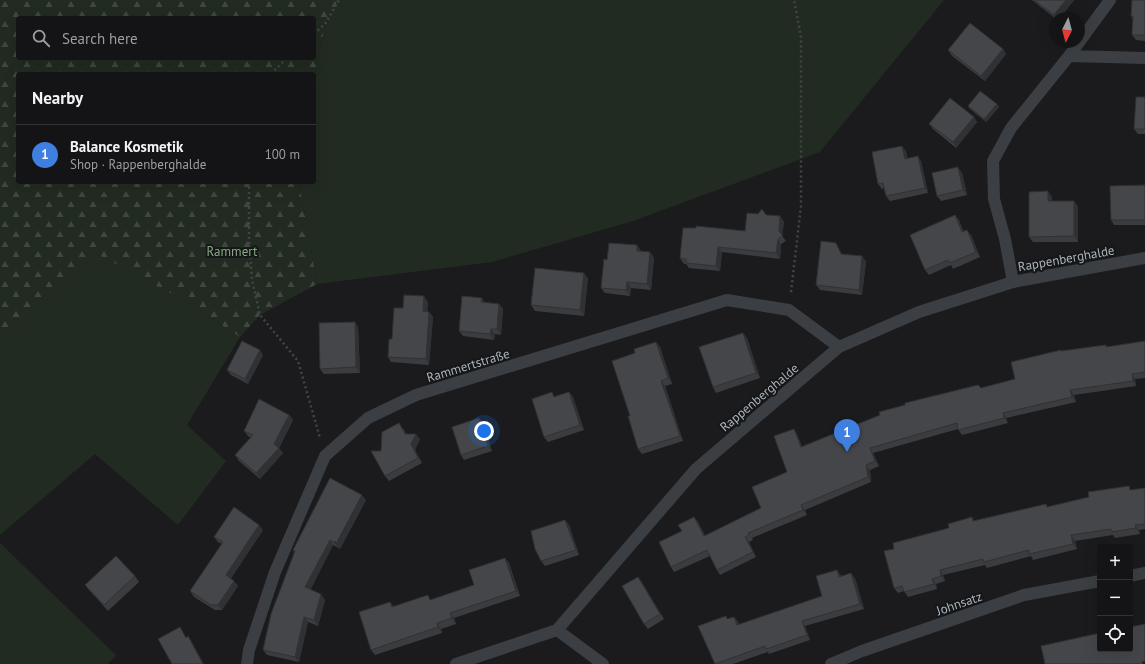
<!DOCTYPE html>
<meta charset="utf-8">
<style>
:root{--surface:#141416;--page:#1d1d1f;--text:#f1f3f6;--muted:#9d9ea1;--line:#333335;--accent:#7c3aed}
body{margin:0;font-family:"PT Sans",sans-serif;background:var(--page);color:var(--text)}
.controls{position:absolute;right:12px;bottom:12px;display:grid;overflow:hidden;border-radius:4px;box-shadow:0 4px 16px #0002}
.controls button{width:36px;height:36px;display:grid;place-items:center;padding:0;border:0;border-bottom:1px solid var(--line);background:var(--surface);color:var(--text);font:20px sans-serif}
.compass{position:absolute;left:1049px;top:12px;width:36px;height:36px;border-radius:50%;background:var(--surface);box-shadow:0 4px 16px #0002;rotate:186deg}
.you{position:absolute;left:484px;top:431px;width:14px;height:14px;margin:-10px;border:3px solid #fff;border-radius:50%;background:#1a73e8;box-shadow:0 0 0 6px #1a73e833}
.badge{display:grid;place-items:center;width:26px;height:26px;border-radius:50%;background:var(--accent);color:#fff;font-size:13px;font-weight:700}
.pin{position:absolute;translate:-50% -33px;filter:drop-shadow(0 1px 2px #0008)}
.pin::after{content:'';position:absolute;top:21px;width:14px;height:12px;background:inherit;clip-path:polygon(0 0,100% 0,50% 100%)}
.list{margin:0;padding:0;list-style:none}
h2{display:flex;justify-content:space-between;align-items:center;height:52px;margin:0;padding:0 16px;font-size:17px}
h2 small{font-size:13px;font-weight:400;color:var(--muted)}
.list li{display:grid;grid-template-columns:26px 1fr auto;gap:12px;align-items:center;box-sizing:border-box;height:60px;padding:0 16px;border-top:1px solid var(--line)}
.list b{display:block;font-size:15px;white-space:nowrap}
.list p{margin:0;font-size:13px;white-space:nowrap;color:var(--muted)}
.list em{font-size:13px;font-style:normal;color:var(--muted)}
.icon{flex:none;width:22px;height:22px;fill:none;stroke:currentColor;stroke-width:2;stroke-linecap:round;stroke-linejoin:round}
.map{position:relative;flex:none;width:1145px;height:664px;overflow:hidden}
.search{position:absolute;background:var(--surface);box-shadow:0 4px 16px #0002;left:16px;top:16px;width:300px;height:44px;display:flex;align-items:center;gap:10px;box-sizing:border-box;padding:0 14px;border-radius:4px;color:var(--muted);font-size:15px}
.panel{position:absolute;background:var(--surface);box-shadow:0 4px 16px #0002;left:16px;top:72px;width:300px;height:112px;border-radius:4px}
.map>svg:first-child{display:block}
.green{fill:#222b22}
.forest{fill:url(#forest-firs);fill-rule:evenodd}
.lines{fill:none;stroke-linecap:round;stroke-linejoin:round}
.path{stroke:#414549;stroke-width:2.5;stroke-dasharray:2 3;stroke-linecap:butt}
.minor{stroke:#3b3e42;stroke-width:12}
.wall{fill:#3b3c40}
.shaded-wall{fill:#303134}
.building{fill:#45464a;stroke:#303134}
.labels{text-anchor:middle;stroke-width:4;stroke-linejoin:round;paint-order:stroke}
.park-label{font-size:13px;fill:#88a785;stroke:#151618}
.street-label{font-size:13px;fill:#adb4bc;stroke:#151618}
</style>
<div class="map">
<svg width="1145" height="664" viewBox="0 0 1145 664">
<defs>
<pattern id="forest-firs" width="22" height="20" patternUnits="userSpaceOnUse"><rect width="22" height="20" fill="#222b22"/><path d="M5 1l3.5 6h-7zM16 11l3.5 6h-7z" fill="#3f4740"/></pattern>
</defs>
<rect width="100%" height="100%" fill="#1b1b1d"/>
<path class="green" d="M339,0H944L820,152L633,221L492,262L317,284L299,182H314V81L325,24Z
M97,254L181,299L240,337L187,425L226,461L178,525L95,454L0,535V343Z
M0,543L116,655L108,664H0Z"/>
<path class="forest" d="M0,0H339L325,24L314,80V74H18V182H299L317,284L260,315L240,337L181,299L97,254L0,343ZM18,18H314V58H18Z"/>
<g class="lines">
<path class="path" d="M314,34L325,24L339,0
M271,74L287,58
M249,182V239L252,280L260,315L298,361L320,438
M791,292L801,206V37L794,0"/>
<path class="minor" d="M1069,56L1145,58
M1013,282L1005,239L994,199L993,161L1011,128L1069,56L1110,0
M1130,576L1145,573
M557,630L603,664
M247,664L249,650L275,572L325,456L368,418L416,395L727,300L789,310L839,347
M456,664L557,630L696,469L839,347L919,312L1013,282L1145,258
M831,664L862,651L1024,595L1100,581"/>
</g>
<path class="wall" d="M1032,0H1074L1060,18H1055Z
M1145,0V41L1136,40L1132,35L1133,19L1131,16Z
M1003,49L1006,54L985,81L952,56L948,50Z
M1145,97V134H1138L1134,129Z
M997,104L999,107L986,122L970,109L968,106Z
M974,117L977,122L956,148L933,129L929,124Z
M906,151L907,158L921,161L928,193L890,201L886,196L884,188L882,189L878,184Z
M962,173L967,195L941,201L937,196Z
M1145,185V225H1114L1111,220Z
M1052,197V201L1078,206V242H1033L1029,237Z
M766,215L780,216L784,222L782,236L786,241L781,244L780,259L722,252L720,271L689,268L686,264H684L680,258L745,231Z
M955,215L959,220L963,232L971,235L980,257L953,269L951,265L929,275L925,270Z
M637,245L641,251L650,252L654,258L651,290L631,288L630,296L605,293L601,288L607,260Z
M839,249L842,254L862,256L866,262L862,295L820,290L816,285Z
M588,278L584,316L535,311L531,305Z
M428,302L427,311L429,312L433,317L429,365L391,362L388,357L392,339Z
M485,302L499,304L503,309L501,335L495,334L494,340L463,336L459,331Z
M358,327L360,373L324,374L320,369Z
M743,333L747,338L760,378L716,393L713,387Z
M1145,341V378L1135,379L1136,386L1074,395L1076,402L1006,418L1008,423L962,435L958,429L873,453L879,466L870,470L871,482L805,510L807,515L752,538L753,540L749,542L756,557L720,575L717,570L710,556L674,572L671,567L682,531L694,517L698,522L705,536L761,508L787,472L794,429L797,434L802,447L981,388L1015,379L1061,351L1106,345L1107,347Z
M656,342L660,347L672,384L665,386L683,441L642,454L638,449L635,353Z
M263,355L248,384L231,375L227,370Z
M569,392L573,397L584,430L548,442L544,437L555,396Z
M289,415L293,420L279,448L283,453L260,479L239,461L235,455L251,438L248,436L244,431Z
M479,418L483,423L492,451L464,460L461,455Z
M403,428L406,434L420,439L415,450L422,463L389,481L385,476L381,451Z
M1145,488V529L1139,530L1140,534L1115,538L1113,535L1075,541L1077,549L1033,560L1031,556L987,568L985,565L943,575L945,581L936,584L937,589L908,597L904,591L898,593L894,588V549L949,528L972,517L974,521L1048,507L1132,490Z
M366,500L340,549L339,548L333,545L310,590L325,600L318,626L308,622L299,662L267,655L263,650L294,552L293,550Z
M565,520L569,525L579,555L545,566L541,561Z
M263,530L231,578L238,586L222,610H215L194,597L190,591L222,544L218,542L214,537Z
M505,558L509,563L520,596L454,618L456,624L441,629L442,633L375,655L371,650L390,602L394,607L431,600L474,585Z
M135,576L139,582L108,611L89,590L85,585Z
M841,576L855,578L864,609L805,626L810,640L769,654L768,652L733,664H716L698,626L734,617L738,622L739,625L822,596Z
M638,577L664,619L648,629L644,624Z"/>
<path class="shaded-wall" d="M1066,0H1074L1060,18H1056L1054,15Z
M1003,49L1006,54L985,81L981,76Z
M997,104L999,107L986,122L984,119Z
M974,117L977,122L956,148L953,142Z
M902,146L906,151L909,164L905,159Z
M918,156L921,161L928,193L925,188Z
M958,167L962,173L967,195L963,190Z
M1048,191L1052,197V206L1048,201Z
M1074,201L1078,206V242L1074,236Z
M955,215L959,220L966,237L962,232Z
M780,216L784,222L782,236L779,231Z
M967,230L971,235L980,257L976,252Z
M778,239L781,244L780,259L776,253Z
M637,245L641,251L640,256L637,251Z
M718,247L722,252L720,271L716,266Z
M650,252L654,258L651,290L647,284Z
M862,256L866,262L862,295L859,290Z
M584,273L588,278L584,316L580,310Z
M627,282L631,288L630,296L626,290Z
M424,296L428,302L427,316L423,311Z
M482,298L485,303L481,302Z
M499,304L503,309L501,335L497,329Z
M429,312L433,317L429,365L426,359Z
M355,322L358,327L360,373L356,367Z
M491,329L495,334L494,340L490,334Z
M743,333L747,338L760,378L756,373Z
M656,342L660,347L672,384L668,378Z
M260,350L263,355L248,384L245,379Z
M1132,374L1135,379L1136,386L1133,381Z
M661,381L665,386L683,441L680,436Z
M1070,390L1074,395L1076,402L1072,397Z
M569,392L573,397L584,430L580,425Z
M1003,413L1006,418L1008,423L1004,418Z
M289,415L293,420L279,448L283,453L260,479L256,473L274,444Z
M479,418L483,423L492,451L488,446Z
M794,429L797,434L804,452L801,447Z
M416,434L420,439L415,450L422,463L418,458L411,444Z
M870,448L873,453L879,466L875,461Z
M866,465L870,470L871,482L868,477Z
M362,495L366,500L340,549L335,543Z
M801,505L805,510L807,515L803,510Z
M694,517L698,522L708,541L704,536Z
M565,520L569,525L579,555L576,550Z
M259,525L263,530L230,580L226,575Z
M1135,525L1139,530L1140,534L1136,528Z
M1071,535L1075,541L1077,549L1073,544Z
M745,537L749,542L756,557L753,552Z
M330,540L333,545L309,593L305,587Z
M505,558L509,563L520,596L516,591Z
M837,570L841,575L843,582L839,577Z
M940,570L943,575L945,581L941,576Z
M851,573L855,578L864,609L860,604Z
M638,577L642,582L664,619L660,614Z
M932,579L936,584L937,589L934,584Z
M234,581L238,586L222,610L218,605Z
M321,594L325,600L318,626L314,620Z
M450,613L454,618L456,624L452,618Z
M304,617L308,622L299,662L295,657Z
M734,617L738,622L741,631L737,625Z
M802,621L805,626L810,640L807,635Z
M437,623L441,629L442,633L438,627Z
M188,636L192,642L204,664H203Z"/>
<path class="building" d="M1034,0H1066L1054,15Z
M1132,0H1145V35H1132L1133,16H1131Z
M970,23L1003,49L981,76L948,50Z
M980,91L997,104L984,119L968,106Z
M1136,97H1145V129H1134Z
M950,98L974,117L953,142L929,124Z
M902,146L905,159L918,156L925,188L886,196L883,183L878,184L872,152Z
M958,167L963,190L937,196L932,173Z
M1145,185V220H1111L1110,186Z
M1048,191V201H1074V236L1029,237V192Z
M762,209L766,215L780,216L779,231L783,236L778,239L776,253L718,247L716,266L686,263V259L680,258L683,228H696V226L745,231L747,213L758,214Z
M955,215L962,232L967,230L976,252L950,263L948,260L925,270L910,235Z
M821,241L836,243L841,254L862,256L859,290L816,285Z
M609,243L637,245V251L650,252L647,284L627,282L626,290L601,288L604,259L607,260Z
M535,268L584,273L580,310L531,305Z
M404,295L424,296L423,311L429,312L426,359L388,357L389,339H392L394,308H403Z
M462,296L482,298L481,302L499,304L497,329H491L490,334L459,331Z
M355,322L356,367L320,369L319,323Z
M743,333L756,373L713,387L699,347Z
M242,341L260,350L245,379L227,370Z
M1145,341V372L1132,374L1133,381L1070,390L1072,397L1003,413L1004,418L958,430L957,423L870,448L875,461L866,465L868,477L801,505L803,510L748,533L749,535L745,537L753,552L717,570L707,550L671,567L659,542L682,531L678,525L694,517L704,536L761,508L752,487L787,472L774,436L794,429L801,447L880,415L879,412L905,405V403L978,385L981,388L1015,379L1011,362L1061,350V351L1106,345V347Z
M656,342L668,378L661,381L680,436L638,449L628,416H630L612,361L635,353L634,349Z
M552,392L554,397L569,392L580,425L544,437L532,399Z
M259,399L289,415L274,444L279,448L256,473L235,455L253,435L244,431Z
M479,418L488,446L461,455L452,427Z
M399,423L405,434H416L411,444L418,458L385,476L371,451H381L382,432Z
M330,478L362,495L336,544L335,541V543L330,540L305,587L321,594L314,620L304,617L295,657L263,650L271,614L295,551L293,550Z
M1129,486L1130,490L1145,488V524L1135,525L1136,528L1111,532V529L1071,535L1073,544L1029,554V550L984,562L983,559L940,570L941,576L932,579L934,584L904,592L902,586L894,588L884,551L894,549L893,543L949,528L948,524L972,517L973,521L1046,504L1047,507L1089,497L1088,492Z
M234,507L259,525L226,575L234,581L218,605H211L190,591L223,542L214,537Z
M565,520L576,550L541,561L535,549L531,531Z
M116,556L135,576L104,605L85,585Z
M505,558L516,591L450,613L452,618L437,623L438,627L371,650L359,612L390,602L392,607L428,595L430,600L474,585L469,570Z
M837,570L839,577L851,573L860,604L802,621L807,635L766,649L765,646L715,664L698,626L726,616L727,619L734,617L737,625L822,596L816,576Z
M638,577L660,614L644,624L622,586Z
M1145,624V661L1142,662L1143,664H1045L1041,646L1100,633V649H1130V627Z
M180,627L186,638L188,636L203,664H172L158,639Z"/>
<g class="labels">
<g class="park-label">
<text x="232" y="256">Rammert</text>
</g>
<g class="street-label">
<text transform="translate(1066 258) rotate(-10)" y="5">Rappenberghalde</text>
<text transform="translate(468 365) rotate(-17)" y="5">Rammertstraße</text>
<text transform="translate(759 397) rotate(-40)" y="5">Rappenberghalde</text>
<text transform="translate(959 603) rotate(-19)" y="5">Johnsatz</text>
</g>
</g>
</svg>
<div class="controls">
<button>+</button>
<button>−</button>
<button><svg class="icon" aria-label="locate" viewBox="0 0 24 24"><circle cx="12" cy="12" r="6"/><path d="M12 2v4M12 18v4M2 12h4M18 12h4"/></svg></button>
</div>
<svg class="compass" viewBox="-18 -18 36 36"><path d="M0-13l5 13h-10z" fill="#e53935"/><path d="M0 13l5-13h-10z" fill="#9d9ea1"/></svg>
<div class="you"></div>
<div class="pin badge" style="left:847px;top:452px;background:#3f7fe0">1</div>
<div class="search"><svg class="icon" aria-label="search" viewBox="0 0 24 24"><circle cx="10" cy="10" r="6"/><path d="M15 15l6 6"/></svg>Search here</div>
<section class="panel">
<h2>Nearby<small></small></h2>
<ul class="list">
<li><span class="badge" style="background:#3f7fe0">1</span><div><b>Balance Kosmetik</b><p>Shop · Rappenberghalde</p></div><em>100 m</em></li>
</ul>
</section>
</div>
